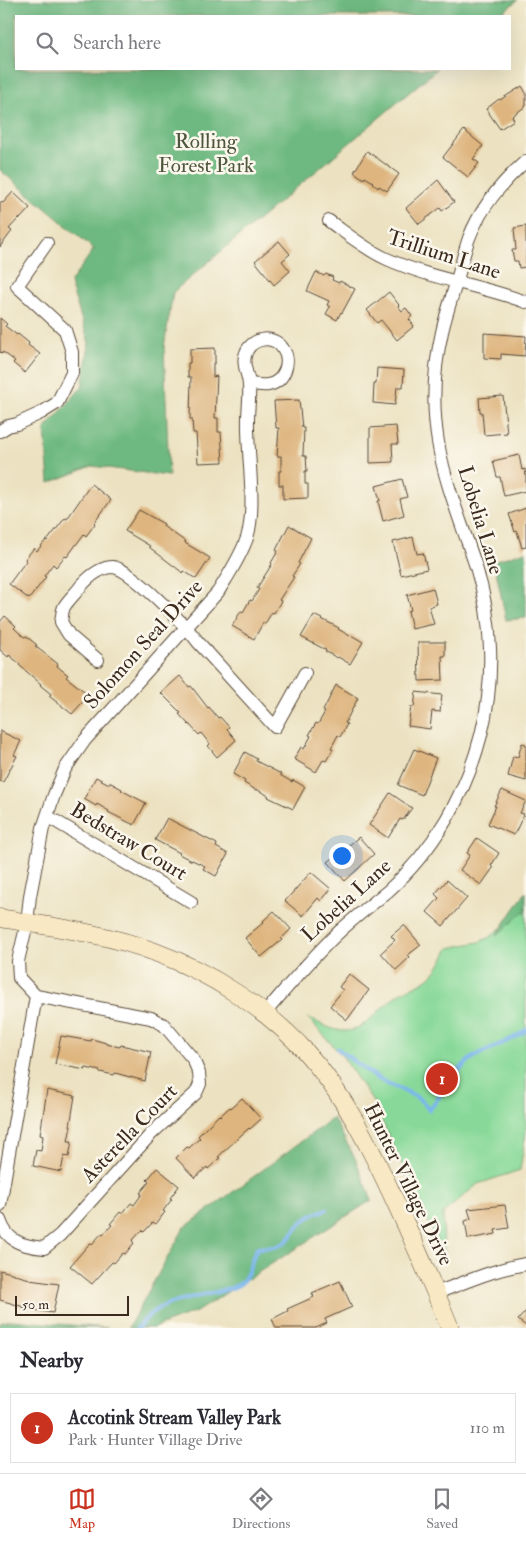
<!DOCTYPE html>
<meta charset="utf-8">
<style>
:root{--surface:#fff;--page:#f2f2f3;--text:#2b2b33;--muted:#7c7c81;--line:#e1e1e2;--accent:#c8321e}
body{margin:0;font-family:"IM FELL Double Pica",serif;background:var(--page);color:var(--text)}
.scale{position:absolute;left:15px;bottom:12px;width:114px;box-sizing:border-box;padding-left:5px;border:2px solid #3b2a1e;border-top:0;font-size:14px;line-height:18px;white-space:nowrap;color:#3b2a1e;-webkit-text-stroke:4px #fbf7ec;paint-order:stroke}
.you{position:absolute;left:341px;top:855px;width:18px;height:18px;margin:-12px;border:4px solid #fff;border-radius:50%;background:#1a73e8;box-shadow:0 0 0 8px #1a73e833}
.badge{display:grid;place-items:center;width:32px;height:32px;border-radius:50%;background:var(--accent);color:#fff;font-size:16px;font-weight:700}
.pin{position:absolute;translate:-50% -50%;border:2px solid #fff;box-shadow:0 1px 5px #0006}
.list{margin:0;padding:0;list-style:none}
h2{display:flex;justify-content:space-between;align-items:center;height:65px;margin:0;padding:0 20px;font-size:21px}
h2 small{font-size:16px;font-weight:400;color:var(--muted)}
.list li{display:grid;grid-template-columns:32px 1fr auto;gap:15px;align-items:center;box-sizing:border-box;height:70px;margin:0 10px 10px;padding:0 10px;border:1px solid var(--line);border-radius:0px}
.list b{display:block;font-size:19px;white-space:nowrap}
.list p{margin:0;font-size:16px;white-space:nowrap;color:var(--muted)}
.list em{font-size:16px;font-style:normal;color:var(--muted)}
.icon{flex:none;width:28px;height:28px;fill:none;stroke:currentColor;stroke-width:2;stroke-linecap:round;stroke-linejoin:round}
.map{position:relative;flex:none;width:526px;height:1328px;overflow:hidden}
.search{position:absolute;background:var(--surface);box-shadow:0 5px 20px #0002;left:15px;right:15px;top:15px;height:55px;display:flex;align-items:center;gap:12px;box-sizing:border-box;padding:0 18px;border-radius:0px;color:var(--muted);font-size:19px}
.sheet{height:145px;background:var(--surface)}
nav{display:flex;justify-content:space-around;align-items:center;box-sizing:border-box;height:70px;border-top:1px solid var(--line);background:var(--surface);font-size:14px;color:var(--muted)}
nav a{display:grid;justify-items:center;gap:2px}
nav .on{color:var(--accent)}
.map>svg:first-child{display:block}
.green{fill:#88d999;stroke:#62825c}
.forest{fill:#6eb981;stroke:#547250}
.lines{fill:none;stroke-linecap:round;stroke-linejoin:round}
.stream{stroke:#7bb6ec;stroke-width:4.5}
.building{fill:#deb57f}
.street-casing{stroke:#564636;stroke-width:14}
.secondary-casing{stroke:#564636;stroke-width:19}
.street{stroke:#fff;stroke-width:12}
.secondary{stroke:#f8e8c3;stroke-width:18}
.labels{text-anchor:middle;stroke-width:5;stroke-linejoin:round;paint-order:stroke}
.park-label{font-size:21px;fill:#4e563d;stroke:#fbf7ec}
.street-label{font-size:21px;fill:#3b2a1e;stroke:#fbf7ec}
</style>
<div class="map">
<svg width="526" height="1328" viewBox="0 0 526 1328">
<rect width="100%" height="100%" fill="#fbf7ec"/>
<filter id="ink" filterUnits="userSpaceOnUse"><feTurbulence type="fractalNoise" baseFrequency=".02" numOctaves="2"/><feDisplacementMap in="SourceGraphic" scale="10" xChannelSelector="R" yChannelSelector="G"/><feConvolveMatrix kernelMatrix="1 2 1 2 8 2 1 2 1" color-interpolation-filters="sRGB"/></filter>
<filter id="wash" filterUnits="userSpaceOnUse"><feTurbulence type="fractalNoise" baseFrequency=".0096" numOctaves="4" result="noise"/><feDisplacementMap in="SourceGraphic" scale="20" xChannelSelector="R" yChannelSelector="G"/><feGaussianBlur stdDeviation="1.12" result="paint"/><feColorMatrix in="noise" values="0 0 0 0 0 0 0 0 0 0 0 0 0 0 0 0 0 1.4 0 .05"/><feComposite in="paint" operator="in"/></filter>
<g filter="url(#wash)">
<rect width="100%" height="100%" fill="#ece2c1"/>
<path class="green" d="M526,907V1132L520,1170L478,1184L443,1213L444,1256L373,1102L343,1057L308,1018C322,1024 337,1034 352,1030C371,1024 383,1004 399,994C409,987 424,984 432,975C440,967 444,957 449,948L479,942L490,937Z"/>
<path class="forest" d="M0,0H518L498,16H16V69H437L173,292L164,347L169,476L92,466L49,483L45,429L82,387L89,343L70,283L94,249L0,170Z
M526,551V618L506,620L494,561Z
M526,892V910L496,936Z
M333,1118L355,1158L372,1200L196,1312L153,1328H128L184,1228Z
M10,1320L108,1328H0V1323Z"/>
<g class="lines">
<path class="stream" d="M338,1049C351,1059 365,1070 379,1079C395,1089 420,1093 429,1110C442,1094 457,1068 474,1057C491,1046 510,1043 526,1030
M137,1328C144,1322 148,1314 156,1310C172,1301 191,1298 208,1294C218,1291 233,1290 241,1283C250,1275 251,1258 257,1248L275,1247L285,1243L302,1222L314,1214L327,1209"/>
</g>
<g id="blocks">
<path class="building" d="M522,86L526,93V106L512,116L514,120L500,129L486,109L499,99L500,100Z
M464,130L483,146L473,159L479,163L468,177L443,157Z
M367,151L399,174L387,191L379,186L378,188L372,183L373,182L365,177L364,179L354,172Z
M438,180L454,202L442,211L440,208L419,224L406,208Z
M13,192L30,208L20,219L19,218L9,229L12,231L0,247V202L3,203Z
M526,226V267L519,268L518,261H514L512,250H516L514,228Z
M279,241L290,254L282,261L290,271L274,285L255,261Z
M316,272L324,276L326,274L333,277L332,280L339,283L340,281L355,289L342,313L341,312L337,320L326,314L330,307L327,305L329,301L307,291Z
M389,292L399,305L398,306L402,311L406,308L412,316L409,319L414,326L397,340L381,320L377,323L367,310Z
M0,318L7,324L5,326L17,335L18,334L29,343L28,345L40,354L25,373L13,363L15,361L3,352L2,354L0,352Z
M484,333L526,336L525,356L501,354V359L484,358Z
M215,348V363H213V377L217,376L215,418H218V432H221L223,462L198,463L196,433H193L192,419H190L191,377H188V363H190V349Z
M377,368L404,370L403,387H397L395,405L373,403L374,384H376Z
M503,396L507,433L484,435L482,412H480L479,398Z
M299,400L302,428H304L303,456H306L307,471H305V484H308V498L283,499V485H279V471H281V456H277L279,428H276L274,401Z
M396,426L398,444H392L393,462L370,463V428Z
M519,455L522,470L525,469L526,476V491L504,496L500,477H497L493,461Z
M402,479L407,497L400,499L404,515L383,521L378,501H380L376,486Z
M91,484L111,500L94,523L95,524L86,536L84,534L67,557L65,556L56,567L53,564L44,576L46,577L29,599L9,584L26,561L25,559L34,548L37,551L46,540L47,541L65,518L67,519Z
M526,508V547L522,548L517,531L515,532L509,514Z
M139,510L164,524L163,526L186,542L185,543L210,558L196,579L184,571L183,573L149,547L150,546L125,531Z
M289,525L311,538L298,563L300,564L292,576L294,577L279,600L281,601L274,613L272,612L265,624L263,623L254,639L232,626L241,611L243,612L250,600L252,601L259,589L257,588L272,564L271,563L278,551L276,550Z
M413,537L417,554L423,553L427,569L401,575L393,542Z
M433,588L437,604L429,607L434,624L412,629L408,611L411,610L407,595Z
M314,615L339,628L338,629L350,636L351,635L363,642L350,664L338,657L337,658L325,651L326,650L301,637Z
M5,616L16,626L14,628L24,637L26,636L37,645L35,646L58,664L57,666L68,675L66,677L89,695L72,714L49,696L51,694L40,685L41,684L19,665L20,664L9,655L8,657L0,650V622Z
M418,642H445V656H442L443,680L419,681Z
M180,676L189,687L191,686L208,708L209,707L218,718L220,717L229,727L227,729L236,740L217,757L208,746L210,744L201,733L199,735L189,724V725L179,714L181,713L161,693Z
M336,685L358,698L345,723L347,724L340,737L338,735L331,748L333,749L326,761L323,760L316,772L294,759L301,747L304,749L311,736L309,735L316,723L318,724L325,712L323,711Z
M416,692L442,695L440,712L432,711L430,729L408,726L411,707H414Z
M0,731L21,741L14,755L17,756L3,782L0,781Z
M522,743L526,744V781L508,776L513,756L518,757Z
M414,749L436,758L422,795L398,785Z
M245,752L257,759L256,761L281,774L280,775L292,782L293,780L305,787L293,809L268,797L269,796L256,789V790L244,783L245,781L233,774Z
M96,777L109,784V782L122,789L121,790L146,803L134,825L108,812L109,811L97,804L96,806L84,799Z
M502,790L526,801L520,813L524,814L514,835L488,824L496,806H494Z
M390,793L412,808L403,820L400,819L388,838L369,825Z
M167,818L217,844L216,847L228,854L216,876L203,869L205,866L192,860V861L179,854L180,853L155,840Z
M359,837L374,854L345,881L328,862Z
M477,838L499,853L491,866L493,868L481,885L460,870L470,855L467,853Z
M311,872L331,889L321,901L318,898L303,916L285,901Z
M447,880L467,898L443,926L427,912L439,898L435,894Z
M274,911L291,929L281,939L282,940L261,957L245,938L264,922L263,921Z
M404,925L421,945L408,955L410,957L396,970L381,953L395,940L391,936Z
M349,974L369,990L347,1020L330,1006L343,990L339,987Z
M61,1036L91,1041L92,1039L106,1043V1044L120,1047L121,1045L151,1052L145,1081L115,1073L114,1075L100,1072V1071L86,1068L85,1070L55,1064Z
M47,1090L75,1096L70,1126H71L68,1141H72L69,1157L64,1156L61,1172L33,1166L36,1150L41,1151L43,1136L40,1135Z
M242,1098L261,1119L250,1129L249,1128L239,1137L218,1157L220,1158L208,1169L207,1167L195,1178L176,1158L187,1147L189,1148L200,1138L198,1136L219,1115L220,1116L230,1107L231,1108Z
M157,1168L179,1186L170,1198L172,1199L163,1211L165,1212L156,1224L153,1222L144,1232L142,1230L132,1241L134,1243L125,1254L123,1253L114,1263L112,1262L92,1284L70,1266L90,1243L92,1244L101,1234L103,1235L112,1225L110,1224L120,1212L122,1214L131,1203L134,1205L142,1194L140,1193L149,1182L147,1180Z
M505,1205L509,1228L495,1230L496,1234L468,1239L465,1221L471,1219L468,1209Z
M0,1270L15,1274V1275L30,1279L29,1280L59,1284L53,1313L23,1308L24,1307L0,1300Z
M340,1281L352,1307L325,1319L327,1323L316,1328H276L272,1319L288,1311L287,1309L314,1297L312,1293Z
M526,1311V1326L518,1320Z"/>
</g>
</g>
<g filter="url(#ink)">
<use href="#blocks" fill-opacity="0" stroke="#564636" stroke-width="1"/>
<g class="lines">
<g class="street-casing">
<path id="street" d="M329,221C347,234 365,249 387,259C431,279 480,285 526,302
M0,431L8,426L17,424L41,413L57,403L72,373V352L65,330L17,286L47,243
M98,660L69,635L61,622C62,618 62,611 64,607C68,600 76,593 81,586C89,577 100,567 113,567C131,569 186,626 198,642L275,727L305,673
M47,816L191,902
M36,996L19,978L18,961L27,923L30,896L43,828L54,795L65,769L85,740L218,592C229,574 240,558 247,538C257,506 247,455 248,420C248,409 250,397 249,386C249,375 242,366 245,356C249,338 273,333 283,349C292,362 284,382 268,385C262,386 255,384 249,384
M265,1013C289,985 312,957 340,931C355,917 372,904 388,891C434,850 466,794 481,735C495,680 493,621 476,567C463,526 445,485 438,442C432,406 434,367 442,332C446,314 452,297 457,280C461,267 464,252 469,238C481,207 501,183 526,161
M0,1205L36,996L151,1018L164,1025L193,1059L199,1073L200,1084L196,1093L152,1133L60,1235L44,1248C23,1246 7,1242 0,1220
M436,1293C466,1282 494,1269 526,1264"/>
</g>
<g class="secondary-casing">
<path id="secondary" d="M0,918C52,927 105,933 155,952C209,972 266,1008 305,1051C345,1095 371,1149 396,1203C415,1244 433,1286 450,1328"/>
</g>
<use href="#street" class="street"/>
<use href="#secondary" class="secondary"/>
</g>
</g>
<g class="labels">
<g class="park-label">
<text x="206" y="148">Rolling<tspan x="206" dy="24">Forest Park</tspan></text>
</g>
<g class="street-label">
<text transform="translate(444 254) rotate(18)" y="7">Trillium Lane</text>
<text transform="translate(481 520) rotate(73)" y="7">Lobelia Lane</text>
<text transform="translate(143 644) rotate(-48)" y="7">Solomon Seal Drive</text>
<text transform="translate(129 841) rotate(31)" y="7">Bedstraw Court</text>
<text transform="translate(346 900) rotate(-42)" y="7">Lobelia Lane</text>
<text transform="translate(129 1133) rotate(-46)" y="7">Asterella Court</text>
<text transform="translate(409 1184) rotate(64)" y="7">Hunter Village Drive</text>
</g>
</g>
</svg>
<div class="scale">50 m</div>
<div class="you"></div>
<div class="pin badge" style="left:442px;top:1079px">1</div>
<div class="search"><svg class="icon" aria-label="search" viewBox="0 0 24 24"><circle cx="10" cy="10" r="6"/><path d="M15 15l6 6"/></svg>Search here</div>
</div>
<section class="sheet">
<h2>Nearby<small></small></h2>
<ul class="list">
<li><span class="badge">1</span><div><b>Accotink Stream Valley Park</b><p>Park · Hunter Village Drive</p></div><em>110 m</em></li>
</ul>
</section>
<nav>
<a class="on"><svg class="icon" aria-label="map" viewBox="0 0 24 24"><path d="M3 6l6-2 6 2 6-2v14l-6 2-6-2-6 2zM9 4v14M15 6v14"/></svg>Map</a>
<a><svg class="icon" aria-label="directions" viewBox="0 0 24 24"><path d="M12 3l9 9-9 9-9-9zM9 14v-3h6M13 9l2 2-2 2"/></svg>Directions</a>
<a><svg class="icon" aria-label="saved" viewBox="0 0 24 24"><path d="M7 4h10v16l-5-4-5 4z"/></svg>Saved</a>
</nav>
